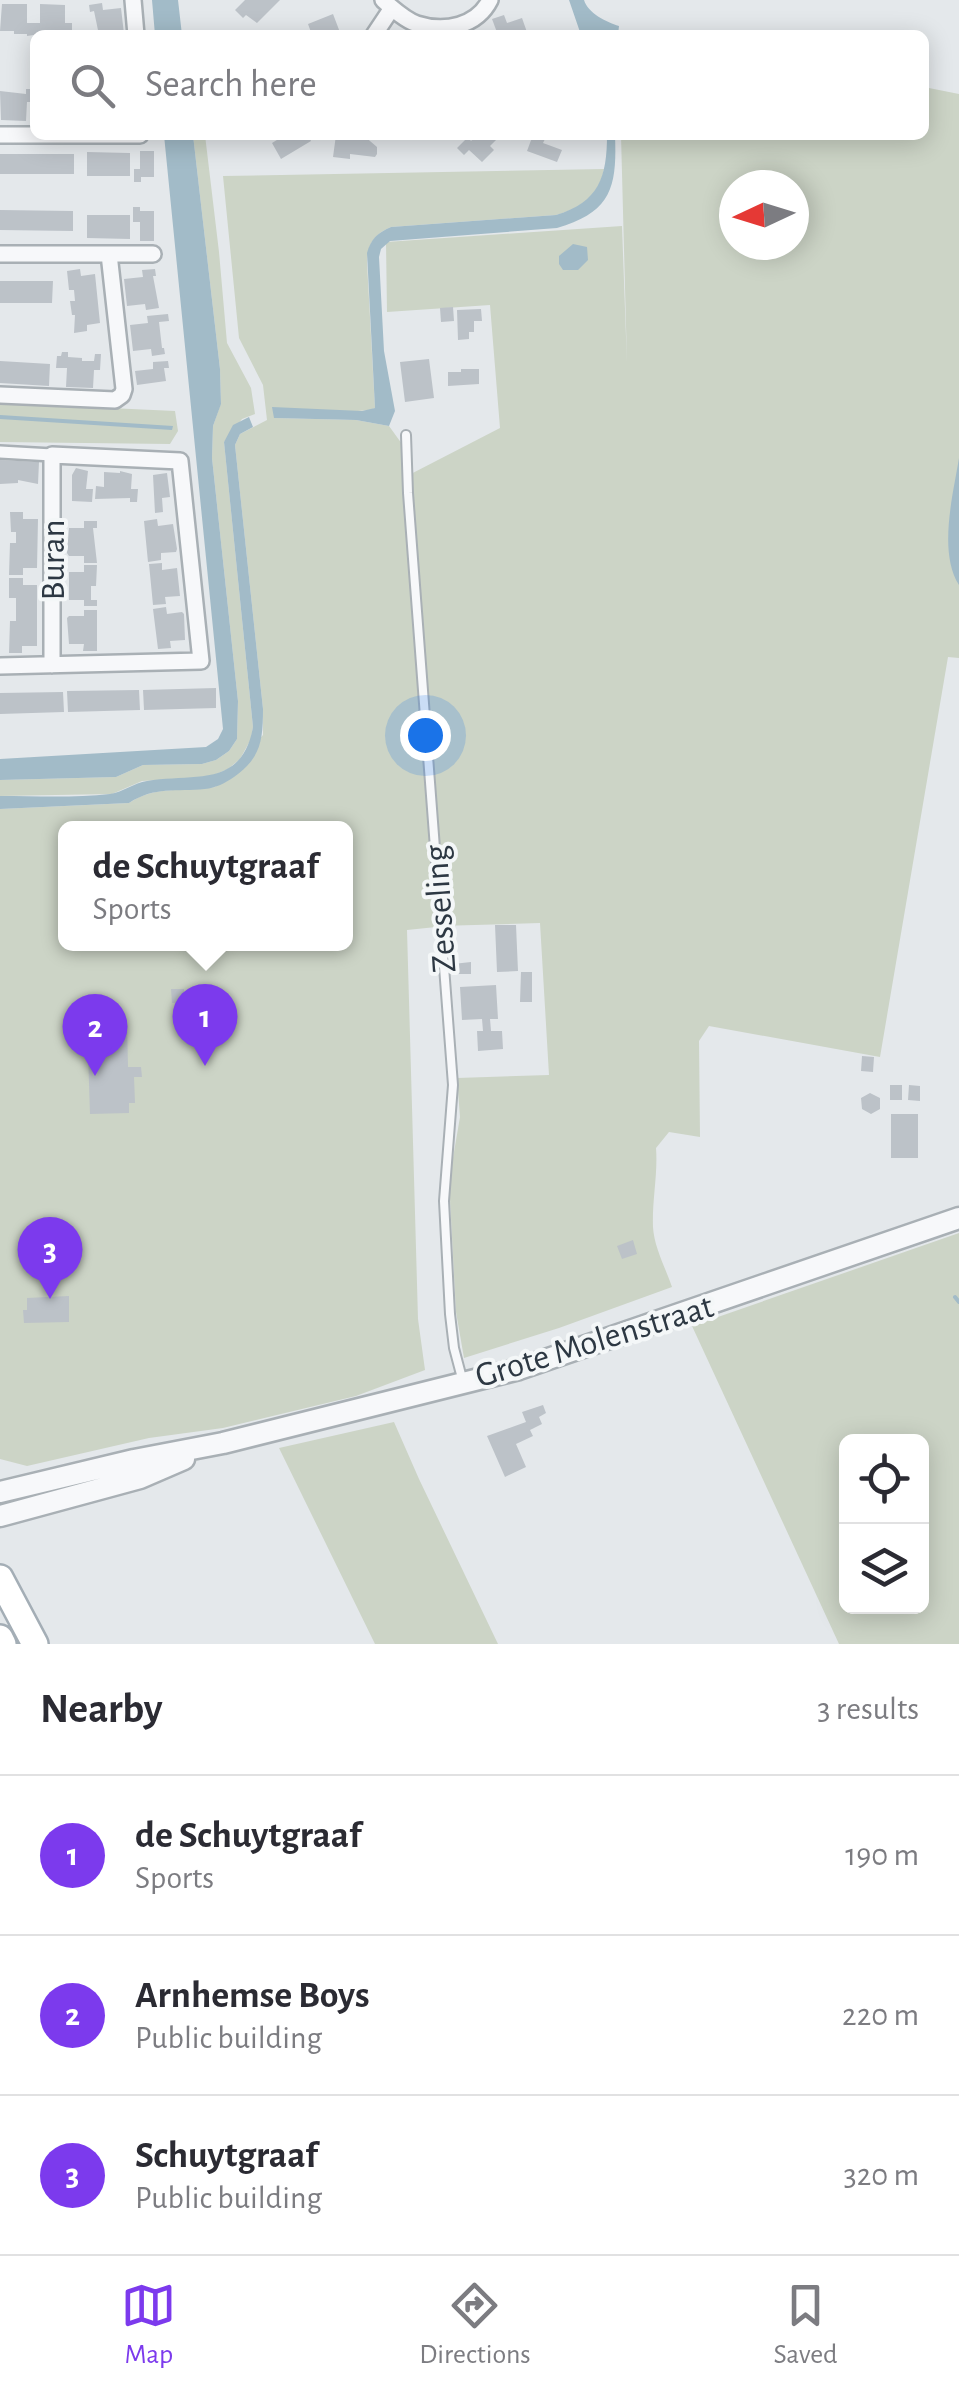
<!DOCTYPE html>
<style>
:root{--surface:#fff;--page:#f2f2f3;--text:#2b2b33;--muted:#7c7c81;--line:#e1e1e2;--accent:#7c3aed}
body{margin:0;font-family:"Alegreya Sans",sans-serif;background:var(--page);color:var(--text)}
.controls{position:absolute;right:30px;bottom:30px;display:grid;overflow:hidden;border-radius:15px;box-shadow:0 5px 25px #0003}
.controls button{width:90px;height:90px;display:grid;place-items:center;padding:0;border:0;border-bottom:2px solid var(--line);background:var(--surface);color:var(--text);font:50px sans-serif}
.compass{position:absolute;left:719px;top:170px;width:90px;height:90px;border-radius:50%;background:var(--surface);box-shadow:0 5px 25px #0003;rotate:266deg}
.you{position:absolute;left:425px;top:735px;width:35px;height:35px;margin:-25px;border:8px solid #fff;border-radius:50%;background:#1a73e8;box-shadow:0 0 0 15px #1a73e833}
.badge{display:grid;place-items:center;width:65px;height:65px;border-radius:50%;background:var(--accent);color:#fff;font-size:32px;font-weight:700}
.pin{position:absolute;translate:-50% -82px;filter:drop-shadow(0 2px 5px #0008)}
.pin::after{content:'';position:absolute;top:52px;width:35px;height:30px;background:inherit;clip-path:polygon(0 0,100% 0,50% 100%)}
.popup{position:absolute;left:58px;top:821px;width:295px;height:130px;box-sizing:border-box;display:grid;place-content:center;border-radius:15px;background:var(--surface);filter:drop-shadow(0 2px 8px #0005);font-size:32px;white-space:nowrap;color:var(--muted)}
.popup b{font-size:38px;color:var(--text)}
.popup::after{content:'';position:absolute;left:50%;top:100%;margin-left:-20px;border:20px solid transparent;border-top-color:var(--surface)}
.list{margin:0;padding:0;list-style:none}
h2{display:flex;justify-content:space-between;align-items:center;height:130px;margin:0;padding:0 40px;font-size:42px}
h2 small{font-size:32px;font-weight:400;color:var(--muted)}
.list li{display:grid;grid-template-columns:65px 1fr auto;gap:30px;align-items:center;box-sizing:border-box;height:160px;padding:0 40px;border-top:2px solid var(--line)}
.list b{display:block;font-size:38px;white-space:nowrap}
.list p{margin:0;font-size:32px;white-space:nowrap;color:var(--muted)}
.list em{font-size:32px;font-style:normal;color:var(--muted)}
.icon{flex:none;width:55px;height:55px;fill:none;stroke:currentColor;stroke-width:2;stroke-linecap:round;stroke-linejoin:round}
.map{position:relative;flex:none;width:959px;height:1644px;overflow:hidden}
.search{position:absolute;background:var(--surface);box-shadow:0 5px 25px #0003;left:30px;right:30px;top:30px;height:110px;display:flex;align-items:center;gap:25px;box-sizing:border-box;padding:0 35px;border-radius:15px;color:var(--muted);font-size:38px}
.sheet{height:610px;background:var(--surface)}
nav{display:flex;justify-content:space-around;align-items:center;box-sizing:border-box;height:140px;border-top:2px solid var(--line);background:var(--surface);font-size:28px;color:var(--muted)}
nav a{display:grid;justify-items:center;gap:5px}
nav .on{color:var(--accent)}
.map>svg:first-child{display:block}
.green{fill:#ccd4c6;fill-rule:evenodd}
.water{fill:#a2bbc8}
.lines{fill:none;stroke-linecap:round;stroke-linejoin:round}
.stream{stroke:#a2bbc8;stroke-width:4}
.building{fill:#bcc2c8}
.service-casing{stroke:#a9b0b5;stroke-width:12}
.pedestrian-casing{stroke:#a9b0b5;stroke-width:16}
.minor-casing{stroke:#a9b0b5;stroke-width:20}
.tertiary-casing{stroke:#a9b0b5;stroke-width:25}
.primary-casing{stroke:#a4aeb6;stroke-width:30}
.service{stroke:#f7f8fa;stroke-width:8}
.pedestrian{stroke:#f7f8fa;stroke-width:11}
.minor{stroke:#f7f8fa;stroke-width:15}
.tertiary{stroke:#f7f8fa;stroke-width:20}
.primary{stroke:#fff;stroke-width:25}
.labels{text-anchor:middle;stroke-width:8;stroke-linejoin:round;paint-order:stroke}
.street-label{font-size:35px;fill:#2d3843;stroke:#f4f7f8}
</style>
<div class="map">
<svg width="959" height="1644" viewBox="0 0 959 1644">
<rect width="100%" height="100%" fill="#e4e8eb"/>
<path class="green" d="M924,87L959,94V658L948,657L880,1057L709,1026L699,1041L700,1137L669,1132L656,1148C658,1174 652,1200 653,1227C654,1247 666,1269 672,1287L559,1328L464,1358L456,1312L449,1181L460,1117L457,1078L549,1075L540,923L439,926L433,863L436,927L407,930L418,1319L425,1370L356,1396L223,1428L149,1438L27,1466L0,1459V809L129,803C156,785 185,792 215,787L263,735V709L235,445L240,434L267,420L263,385L239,338L223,176L604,169C599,196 581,208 556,215L391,227C374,234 367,245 367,263L375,408L370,410L274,418L356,420L389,426L402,444L405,477L500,428L490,305L387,312L386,242L622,226L627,364L621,135H924ZM734,185H794V245H734ZM65,828H345V944H65Z
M193,135H205L219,252L227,343L251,388L255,414L242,419L224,442L253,727L251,739L240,759L228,769L209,777L142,781L112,794L0,796V780L116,777L143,765L202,764L216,760L229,751L237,739L238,701L212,458L213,426L221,403L220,369Z
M0,403L175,411L178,431L170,444L0,442Z
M959,1233V1644H839L692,1326ZM846,1442H922V1606H846Z
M394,1422L419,1479L498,1644H375L279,1448Z"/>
<path class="water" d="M152,0H178L182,35H155Z
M569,0H584C588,13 606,22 619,26L618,35H581Z
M164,135H193L220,369L221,404L213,426L212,458L238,701L237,739L229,751L216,760L202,764L143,765L116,777L0,780V759L206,747L218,739L223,729Z
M607,135H615C617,187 612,212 557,228L390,241L381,249L379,257L384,351L395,411L389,426L356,420L274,418L272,407L362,411L375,408L367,253C371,239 377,233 391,227L556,215C599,202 607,177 607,135Z
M573,244L587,247L588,260L578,270H563L559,264V256Z
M0,415L173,426L172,430L0,419Z
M249,417L253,427L240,434L235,445L263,709C263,740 261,758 234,777C225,783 216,788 205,789C176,792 155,786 129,803L0,809V796C35,796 75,798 110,794C123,792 134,783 147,781C193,773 242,789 253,727L224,442L233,425Z
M959,458V585C938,552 953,495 959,458Z"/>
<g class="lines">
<path class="stream" d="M955,1297L959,1302"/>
</g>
<path class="building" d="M245,0H280L257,23L246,15L243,18L235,10Z
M102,3L103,10L121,8L124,34L99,35L94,11L90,12L89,5Z
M2,4H27V23H40V4L65,5V23H72V35L40,34L27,36V34H14V31H0Z
M333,14L341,35H312L308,24Z
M504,15L507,23L522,18L528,35H498L492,19Z
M26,89H35V102H27L26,121L1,120L0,91L26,94Z
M285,135H308L311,141L281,159L272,143Z
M336,135H363L377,147V154L375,157L350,154V159L333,157Z
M477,135H501L490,146L494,150L482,162L469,150L464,155L457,148L468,137L471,141Z
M533,135H547L543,143L562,150L557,162L527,151Z
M140,151H154V177H141V182H134V169H140Z
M87,152L130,153V176H87Z
M0,154H74V174H0Z
M133,207H140V211H154V241H140V222H133Z
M0,210L73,211V231L0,230Z
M87,215H130V239L87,238Z
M80,269L81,276L95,274L100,323L87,325V331L74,333L75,315H72L70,301H75L74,290H69L67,271Z
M155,269L156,276H153L159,308L146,310L145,304L127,306L124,279L143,277L142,270Z
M0,281H53L52,303H0Z
M453,307L454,321L441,322L440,308Z
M481,309L482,321H474V332H469V339L458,340L457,310Z
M168,314L169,321L159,322L162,348H164L165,354L152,356L151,349L133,351L130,325L148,323L147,316Z
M62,352H68V357L82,358V361H94L95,354H101L100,370H94L93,388L66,387L67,368H56L57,356H61Z
M429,359L434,398L405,402L400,362Z
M0,361L50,364L49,386L0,383Z
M168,361L169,368H164L166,381L137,385L135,371L153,369V362Z
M461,369H479V384L448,386V372H461Z
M0,460L39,462L38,484L18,480V483L0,484Z
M76,468L88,471L86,489H93L92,502L72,501V475Z
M120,471L132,474L131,489H138L137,502H130V498L95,499L96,486L104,487V472L120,473Z
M167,473L170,497L162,498L163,512L155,513L153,475Z
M10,512H23V519H38L37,568H23V575H9L10,543H16V532H11Z
M157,519L158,526L173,524L177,549L176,552L161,553V560L148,562L144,521Z
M84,521H97V528H93L97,563H84V556H69L67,553L69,528H84Z
M162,563V570L177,568L180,596L165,597L166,604L153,605L149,564Z
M84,565H97L96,586H91V600H97V606H84V600H69V572H84Z
M9,578H23V585H37V646H22V653H9L10,621H16V598H9Z
M166,607L167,614L182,612L184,614L185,640L170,641L171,648L158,649L153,609Z
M84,610H97V651H83L84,644H69L67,618L69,616H84Z
M216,688V708L144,710L143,690Z
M139,690L140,710L68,712L67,691Z
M63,692L64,712L0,714V693Z
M495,925H516L518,971L497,972Z
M471,962V974H454L453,964Z
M521,972H532V1002H520Z
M496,985L498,1019H490L491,1031H502L503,1049L478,1051L477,1031H483L482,1019L462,1020L460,987Z
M171,989H184L185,1002L172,1003Z
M127,1020L128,1067H141L142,1077H134L135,1103H129V1113L90,1114L87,1021Z
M862,1056L874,1057L873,1072L861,1071Z
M890,1085H902V1100H890Z
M909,1085L920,1086V1101L908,1100Z
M870,1093L880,1098V1109L871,1114L862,1109L861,1098Z
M891,1114H918V1158H891Z
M633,1240L637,1254L622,1259L617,1246Z
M69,1296V1322L24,1323L23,1310H27V1298Z
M543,1405L546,1413L539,1417L542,1424L530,1430L533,1436L516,1444L526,1467L505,1477L487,1436L526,1422L522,1412Z"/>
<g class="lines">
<g class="service-casing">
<path id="service" d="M406,435L408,493L453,1085L444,1201L450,1314L454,1348L463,1382"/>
</g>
<g class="pedestrian-casing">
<path id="pedestrian" d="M0,452L52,455"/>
</g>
<g class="minor-casing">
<path id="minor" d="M133,0L136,35
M383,0C393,9 405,20 417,24C445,33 477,26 490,0
M374,35L392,8
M0,135H140
M0,254H109L124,389L122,395L115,400L0,395
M109,254H153
M0,666L201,661L180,461L52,455V665"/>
</g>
<g class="tertiary-casing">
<path id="tertiary" d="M0,1492L134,1460L223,1443L519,1369L959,1218
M0,1516L140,1478L184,1459"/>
</g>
<g class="primary-casing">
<path id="primary" d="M0,1578L35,1644
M0,1638L3,1644"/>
</g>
<use href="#service" class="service"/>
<use href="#pedestrian" class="pedestrian"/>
<use href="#minor" class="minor"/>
<use href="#tertiary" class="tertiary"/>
<use href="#primary" class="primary"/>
</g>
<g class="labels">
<g class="street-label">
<text transform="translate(52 560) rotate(-90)" y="12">Buran</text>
<text transform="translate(439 909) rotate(-94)" y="12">Zesseling</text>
<text transform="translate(594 1340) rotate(-17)" y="12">Grote Molenstraat</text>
</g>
</g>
</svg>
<div class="controls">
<button><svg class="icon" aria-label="locate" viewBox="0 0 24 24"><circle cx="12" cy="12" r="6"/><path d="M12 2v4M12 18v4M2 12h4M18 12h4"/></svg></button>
<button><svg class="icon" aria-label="layers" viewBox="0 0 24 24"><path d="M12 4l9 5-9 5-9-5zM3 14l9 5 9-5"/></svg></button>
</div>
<svg class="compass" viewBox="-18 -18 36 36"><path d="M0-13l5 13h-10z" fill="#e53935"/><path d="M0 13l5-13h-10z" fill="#7c7c81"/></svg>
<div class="you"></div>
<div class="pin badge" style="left:205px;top:1066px">1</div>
<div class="popup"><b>de Schuytgraaf</b>Sports</div>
<div class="pin badge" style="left:95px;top:1076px">2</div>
<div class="pin badge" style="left:50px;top:1299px">3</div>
<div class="search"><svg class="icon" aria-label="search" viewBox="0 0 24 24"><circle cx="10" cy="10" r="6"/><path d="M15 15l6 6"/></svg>Search here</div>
</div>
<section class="sheet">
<h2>Nearby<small>3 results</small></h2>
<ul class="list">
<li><span class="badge">1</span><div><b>de Schuytgraaf</b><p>Sports</p></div><em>190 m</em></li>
<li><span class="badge">2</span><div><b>Arnhemse Boys</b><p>Public building</p></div><em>220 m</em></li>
<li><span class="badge">3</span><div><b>Schuytgraaf</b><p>Public building</p></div><em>320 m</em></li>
</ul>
</section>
<nav>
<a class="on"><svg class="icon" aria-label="map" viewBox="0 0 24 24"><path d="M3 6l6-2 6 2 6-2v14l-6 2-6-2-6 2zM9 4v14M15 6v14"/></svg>Map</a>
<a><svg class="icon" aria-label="directions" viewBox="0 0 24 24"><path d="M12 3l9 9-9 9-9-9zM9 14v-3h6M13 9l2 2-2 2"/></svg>Directions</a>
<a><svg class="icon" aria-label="saved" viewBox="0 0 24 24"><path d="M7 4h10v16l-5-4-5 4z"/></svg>Saved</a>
</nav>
